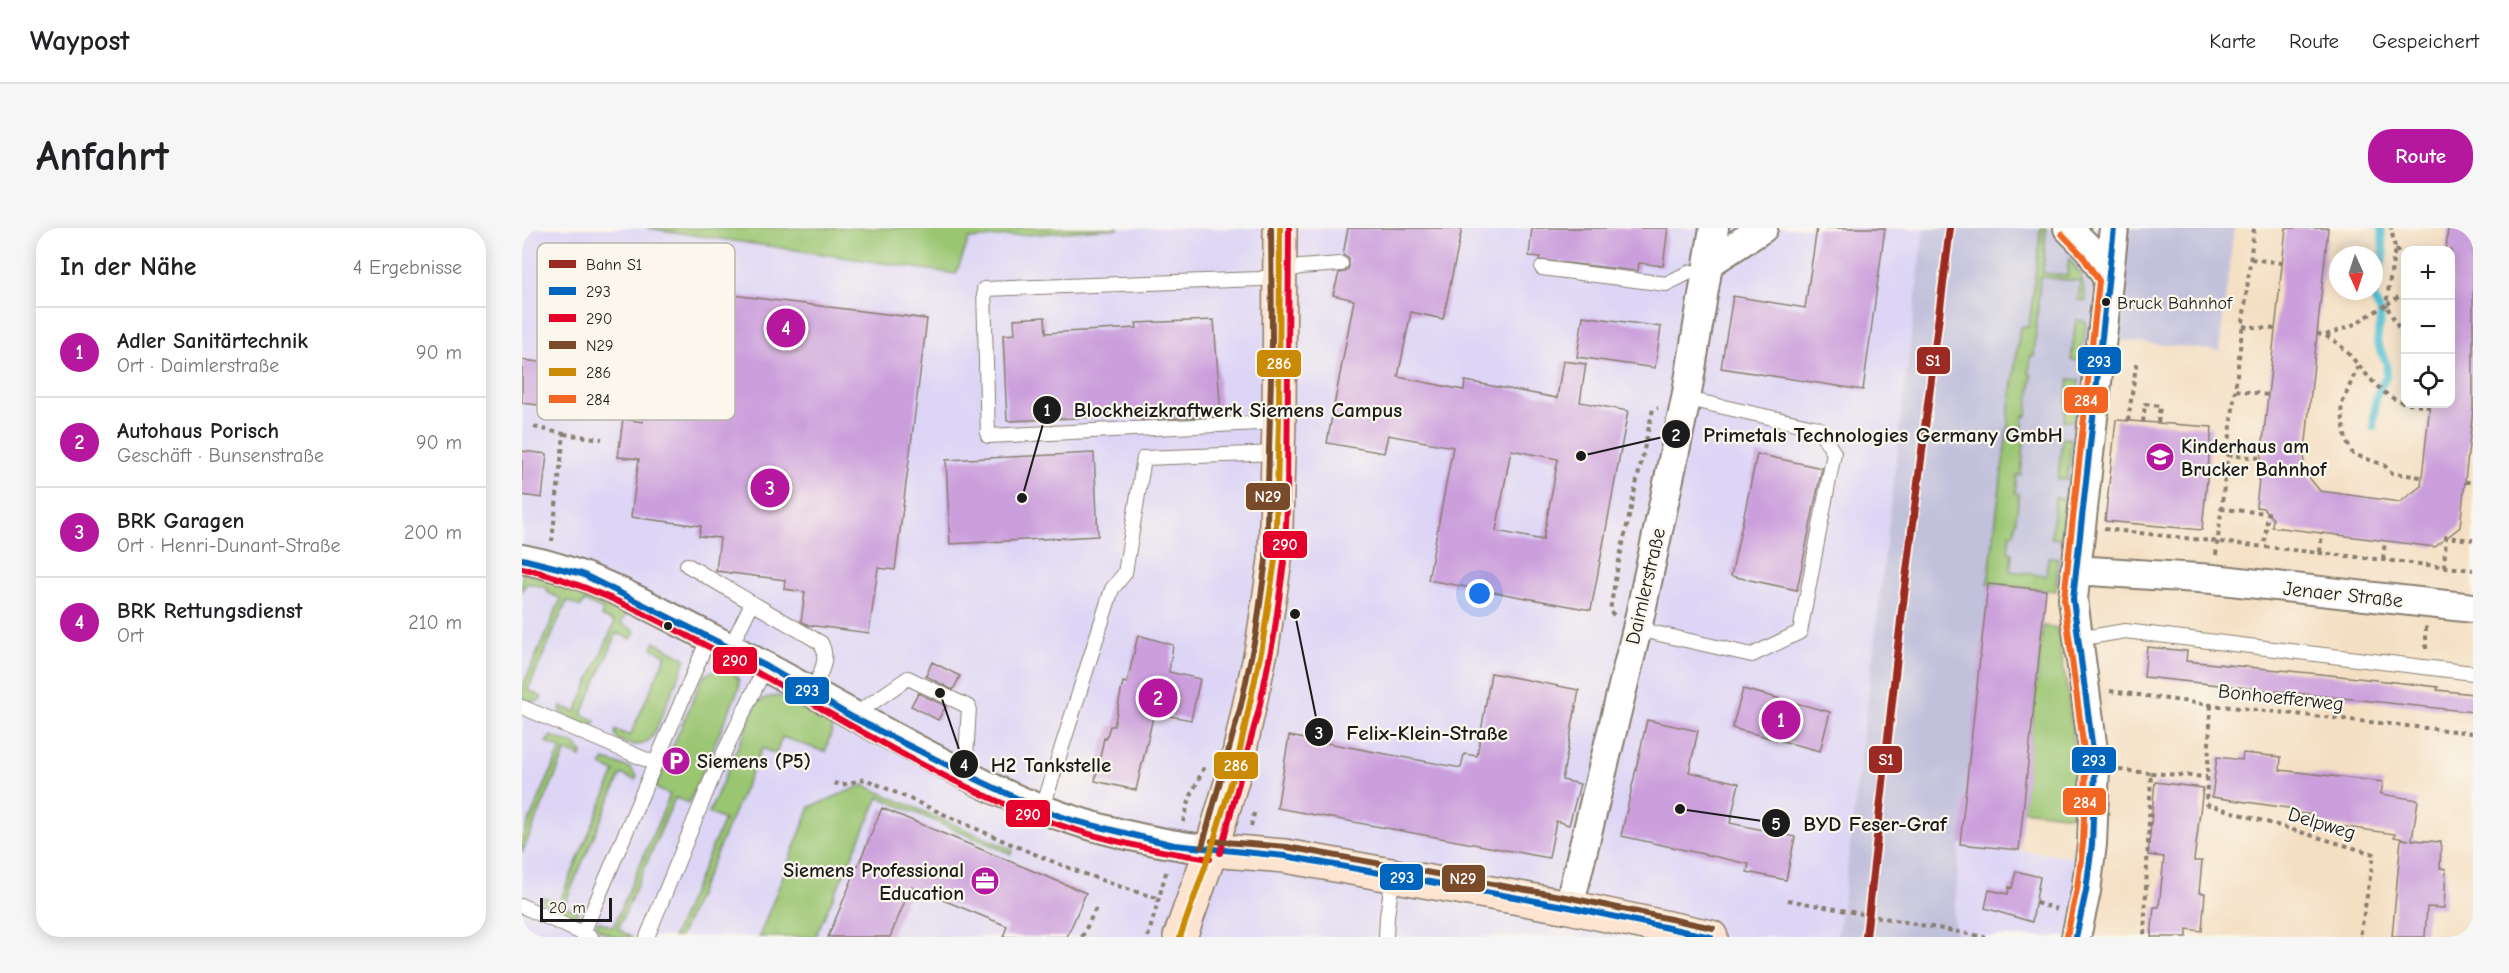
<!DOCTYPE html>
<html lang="de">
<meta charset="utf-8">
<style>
:root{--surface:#fff;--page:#f6f6f6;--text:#202124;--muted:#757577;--line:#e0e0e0;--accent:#b5179e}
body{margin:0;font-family:"Comic Neue",sans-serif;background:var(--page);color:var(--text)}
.controls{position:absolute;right:18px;top:18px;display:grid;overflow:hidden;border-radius:12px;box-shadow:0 3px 15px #0003}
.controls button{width:54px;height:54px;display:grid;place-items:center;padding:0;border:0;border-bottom:2px solid var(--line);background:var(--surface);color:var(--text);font:30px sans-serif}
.compass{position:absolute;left:1807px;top:18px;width:54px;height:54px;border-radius:50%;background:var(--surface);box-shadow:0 3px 15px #0003;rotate:177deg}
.scale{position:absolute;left:18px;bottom:15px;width:72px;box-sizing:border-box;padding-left:6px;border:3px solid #1c1c1c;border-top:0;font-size:16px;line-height:21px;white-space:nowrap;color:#1c1c1c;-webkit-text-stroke:4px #fbf7ec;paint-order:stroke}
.you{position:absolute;left:958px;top:366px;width:21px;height:21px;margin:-15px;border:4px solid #fff;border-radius:50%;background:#1a73e8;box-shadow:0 0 0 9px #1a73e833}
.badge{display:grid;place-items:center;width:39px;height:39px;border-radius:50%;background:var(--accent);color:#fff;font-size:20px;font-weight:700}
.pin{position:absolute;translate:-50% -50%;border:3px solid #fff;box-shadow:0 2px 6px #0006}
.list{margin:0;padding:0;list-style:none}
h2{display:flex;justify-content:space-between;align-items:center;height:78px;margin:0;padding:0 24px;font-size:26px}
h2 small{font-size:20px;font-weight:400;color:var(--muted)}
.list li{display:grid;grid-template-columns:39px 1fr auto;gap:18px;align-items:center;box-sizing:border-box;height:90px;padding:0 24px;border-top:2px solid var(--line)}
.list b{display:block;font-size:22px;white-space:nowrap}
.list p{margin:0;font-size:20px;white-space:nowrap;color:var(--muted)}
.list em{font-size:20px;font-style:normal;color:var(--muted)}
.icon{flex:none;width:33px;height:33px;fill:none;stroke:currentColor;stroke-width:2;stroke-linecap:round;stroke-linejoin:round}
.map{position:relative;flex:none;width:1951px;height:709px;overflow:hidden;border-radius:24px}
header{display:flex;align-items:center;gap:36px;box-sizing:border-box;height:84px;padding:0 30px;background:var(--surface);border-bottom:2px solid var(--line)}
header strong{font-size:28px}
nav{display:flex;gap:33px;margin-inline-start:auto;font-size:21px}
.intro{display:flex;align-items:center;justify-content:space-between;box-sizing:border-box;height:144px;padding:0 36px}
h1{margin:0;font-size:42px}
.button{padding:15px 27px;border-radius:24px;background:var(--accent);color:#fff;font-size:21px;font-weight:700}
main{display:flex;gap:36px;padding:0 36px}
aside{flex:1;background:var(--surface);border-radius:24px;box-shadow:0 3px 15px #0003}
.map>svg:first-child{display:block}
.built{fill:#ddd5f6}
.industrial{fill:#c2c1dc}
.green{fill:#9ac571;stroke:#5b7046;stroke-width:1.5}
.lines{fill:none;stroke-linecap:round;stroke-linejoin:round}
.stream{stroke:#55c0d0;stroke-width:8}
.building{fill:#cb9edc;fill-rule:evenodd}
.lane-casing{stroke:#887e70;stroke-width:16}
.street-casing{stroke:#887e70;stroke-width:32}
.secondary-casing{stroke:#887e70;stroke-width:36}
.path{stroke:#887e70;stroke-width:4;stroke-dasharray:4.5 4.5;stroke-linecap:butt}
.lane{stroke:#fff;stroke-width:14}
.street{stroke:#fff;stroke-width:28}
.secondary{stroke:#fde4d1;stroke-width:33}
.bus-1-casing{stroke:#fbf7ec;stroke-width:10}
.bus-2-casing{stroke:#fbf7ec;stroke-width:10}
.bus-3-casing{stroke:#fbf7ec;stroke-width:10}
.bus-4-casing{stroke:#fbf7ec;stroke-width:10}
.bus-5-casing{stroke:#fbf7ec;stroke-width:10}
.bus-1{stroke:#0065bd;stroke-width:6}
.bus-2{stroke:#e4002b;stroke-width:6}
.bus-3{stroke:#7a4b2a;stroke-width:6}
.bus-4{stroke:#cb8a06;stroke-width:6}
.bus-5{stroke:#f26522;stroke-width:6}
.rail-1-casing{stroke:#fbf7ec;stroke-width:12}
.rail-1{stroke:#9a2a23;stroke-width:8}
.bus-dot{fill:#1c1c1c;stroke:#fbf7ec;stroke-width:2}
.labels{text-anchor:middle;stroke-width:4.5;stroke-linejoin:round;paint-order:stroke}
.bus-label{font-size:18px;fill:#1c1c1c;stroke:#fbf7ec;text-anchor:start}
.poi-label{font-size:20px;font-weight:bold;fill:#1c1c1c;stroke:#fbf7ec;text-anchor:start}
.street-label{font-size:20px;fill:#1c1c1c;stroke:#fbf7ec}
.key{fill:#fbf7ec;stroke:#b8b5ae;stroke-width:1.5}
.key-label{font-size:16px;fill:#1c1c1c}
.leader{fill:none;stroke:#1c1c1c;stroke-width:2}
.callout-dot{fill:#1c1c1c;stroke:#fbf7ec;stroke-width:2}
.mark-label{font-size:18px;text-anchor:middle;font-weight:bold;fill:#fff}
.callout-label{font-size:21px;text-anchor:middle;font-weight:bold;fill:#1c1c1c;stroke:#fbf7ec;stroke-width:4.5;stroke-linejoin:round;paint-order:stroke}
.line-badge{stroke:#fbf7ec;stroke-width:2}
.badge-label{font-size:16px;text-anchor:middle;font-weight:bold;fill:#fff}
</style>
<header>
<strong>Waypost</strong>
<nav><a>Karte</a><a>Route</a><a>Gespeichert</a></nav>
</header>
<div class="intro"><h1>Anfahrt</h1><a class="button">Route</a></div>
<main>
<aside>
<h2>In der Nähe<small>4 Ergebnisse</small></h2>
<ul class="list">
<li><span class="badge">1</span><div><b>Adler Sanitärtechnik</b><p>Ort · Daimlerstraße</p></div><em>90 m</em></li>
<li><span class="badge">2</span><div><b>Autohaus Porisch</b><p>Geschäft · Bunsenstraße</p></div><em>90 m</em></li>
<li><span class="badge">3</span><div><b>BRK Garagen</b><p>Ort · Henri-Dunant-Straße</p></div><em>200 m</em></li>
<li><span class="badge">4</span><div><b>BRK Rettungsdienst</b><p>Ort</p></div><em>210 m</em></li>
</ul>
</aside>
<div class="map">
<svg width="1951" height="709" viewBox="0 0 1951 709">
<rect width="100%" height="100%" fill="#fbf7ec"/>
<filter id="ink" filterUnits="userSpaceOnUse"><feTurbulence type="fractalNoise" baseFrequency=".0167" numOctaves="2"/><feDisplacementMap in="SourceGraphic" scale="12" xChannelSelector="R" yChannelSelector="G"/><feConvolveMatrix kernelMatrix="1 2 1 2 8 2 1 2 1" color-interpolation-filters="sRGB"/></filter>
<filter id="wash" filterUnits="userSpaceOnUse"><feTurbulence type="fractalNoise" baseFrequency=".008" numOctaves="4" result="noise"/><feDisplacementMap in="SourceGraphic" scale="24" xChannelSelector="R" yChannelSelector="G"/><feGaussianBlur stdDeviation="1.35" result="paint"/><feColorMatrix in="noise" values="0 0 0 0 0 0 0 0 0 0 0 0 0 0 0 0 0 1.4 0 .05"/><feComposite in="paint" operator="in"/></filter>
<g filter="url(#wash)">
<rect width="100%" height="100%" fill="#f4dfc3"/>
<path class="built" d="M0,0H125L434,46L447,11L598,0H1402L1321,675L1315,709H0Z
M1438,616L1567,631L1557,709H1434L1432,690Z"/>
<path class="industrial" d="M1402,0H1712L1697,123L1585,111L1554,359L1467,347L1438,616L1432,690L1434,709H1315L1321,675Z"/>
<path class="green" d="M125,0H598L447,11L434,46Z
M1519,0H1524L1521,45L1545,48L1547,30L1559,47L1564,73L1556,72L1558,53L1518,49L1512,128L1509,127L1507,146L1510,147L1505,188L1502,187L1500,206H1503L1499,247H1495L1493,265L1497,266L1492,306H1488L1486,324L1490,325L1488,343L1524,348L1526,329L1536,330L1534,363L1466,356L1498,99H1507Z
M1554,92L1564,94L1559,133L1549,132Z
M1547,151L1557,152L1552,193L1542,192Z
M1540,210L1550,211L1545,252L1536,251Z
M1533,270L1543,271L1539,311L1529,310Z
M0,345C38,353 71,366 104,386L99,395L113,403L109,411L95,405L60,486L74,493L69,498L44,489L38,481L39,478L54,484L93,394L79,388L81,382L62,373L59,379L45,373L6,462L20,469L18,472L11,474L0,470V460L39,371L25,364L26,360L5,355L0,363Z
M1521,398L1535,400C1546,463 1556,523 1551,588L1500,582Z
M133,414L164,431L132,506C123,520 109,519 95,511L93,505L94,502L108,508L144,427L130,420Z
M195,441L211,444L217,452V460L167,575L153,570L96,701L110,709H93L77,702L74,696L76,693L91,699L148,567L133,560L179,453L183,447Z
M257,468L312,496L303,524L260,509L254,526L240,520L158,709H151L202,592L187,585L235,475L243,470Z
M29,508L54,517L60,525L59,529L44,523L0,625V609L39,521L24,514Z
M83,532L108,540L115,548L113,552L99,546L42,677L56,684L55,687C45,691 24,682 20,672L22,669L37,675L93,544L79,538Z
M341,557L491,622L489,626L357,569L293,709H237L288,579Z"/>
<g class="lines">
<path class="stream" d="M1851,199L1854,169L1864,148L1865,137L1855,114L1859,86L1852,71L1854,50L1862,29L1859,0"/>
</g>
<g id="blocks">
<path class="building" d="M826,0H940L921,91L889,84L876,149L942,162L943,153L1035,170L1041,133L1064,136L1058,174L1106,183L1069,382L906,352L931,219L866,207L862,225L805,215L832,72L811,67L817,45L824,44L827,39V31L821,27ZM989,222L1036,231L1021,312L974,303Z
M1010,0H1146L1141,38L1117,35L1116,43L1017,32L1018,29L1007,28Z
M1295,0H1363L1341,162L1199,140L1211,68L1283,80Z
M1764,0H1806L1781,242L1798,263L1878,274L1899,258L1908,176H1929V22H1924L1926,0H1951V180L1938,299L1913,319L1750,299L1751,291L1741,280L1734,279Z
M128,57L405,91L373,342L356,340L347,405L286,397L279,393L283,364L262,361L263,352L194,343L198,310L177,308L179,298L109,289L117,231L96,229L101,191L121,194L132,110L121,109Z
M1061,88L1139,99L1133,140L1055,129Z
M523,89L524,105L615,100L614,95L692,92L699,188L619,192L620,187L485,193L481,107L493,106L492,91Z
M0,132L54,138L49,181L0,175Z
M1594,192L1690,199L1680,302L1583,293Z
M0,223L25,226L20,270L0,267Z
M572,225L576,308L428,316L424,232Z
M1235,226L1300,240L1275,362L1209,348Z
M1466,356L1524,362L1497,622L1438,616Z
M616,407L651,417L647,444L678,451L669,492L632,485L614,562L573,553L582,510L584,511L588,498H592L601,454L605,455Z
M1625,419L1665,423L1664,433L1818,448L1916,459L1915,462L1951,466V484L1622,449Z
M410,434L438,448L431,462L404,448Z
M969,445L1057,462L1040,552L1058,556L1047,597L1034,593L1027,630L755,580L767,508L939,540L942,526L955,528Z
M1221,461L1308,484L1298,523L1210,500Z
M396,465L424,478L416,492L389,478Z
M1125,492L1176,503L1167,544L1217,555L1208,595L1273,609L1264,652L1225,644L1227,636L1099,608Z
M1721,525L1759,529L1758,542L1861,554L1859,566L1896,572L1890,612L1919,614L1918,640L1924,641L1922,680L1905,679L1903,709H1870L1879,611L1887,612L1872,609L1873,606L1790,594L1792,587L1773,585V581L1690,569L1695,529L1720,532Z
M1633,554L1681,560L1672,633H1680L1677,665H1683L1680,703L1665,701V709H1629L1632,679H1637L1642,629L1626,627Z
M360,580L564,665L545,709H481L485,698L389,659L368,709H306Z
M1494,643L1518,649L1510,694L1463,680L1467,662L1486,666L1487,659L1490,660Z"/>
</g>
</g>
<g filter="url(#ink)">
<use href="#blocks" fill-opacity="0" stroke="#887e70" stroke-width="1.5"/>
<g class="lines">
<g class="lane-casing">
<path id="lane" d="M1020,40L1144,56L1168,44L1185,46
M757,194L466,208L462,61L738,51L778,39L819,36
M165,337L299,415C308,432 297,448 290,464
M1115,401L1230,427L1278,404L1312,225L1296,200L1179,174
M1556,411L1603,403L1951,445
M208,420L230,375
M0,479L132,535
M331,488L386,450L447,479L443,546
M520,582L590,361L603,345L622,230L756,225
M0,678L69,709
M61,705L187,409
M125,709L192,545L244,438
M864,709L865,688L871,647"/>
</g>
<g class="street-casing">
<path id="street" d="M1546,0L1567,21L1586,51
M1187,35L1241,0
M0,331C66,343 124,377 183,407C262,447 337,492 415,532C450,550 485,569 522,582C575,602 633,615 689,622
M1553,342L1691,351L1951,380
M1047,679L1115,401L1164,171L1192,0
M1554,709L1564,663L1570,616L1573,538L1551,371L1592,0"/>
</g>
<g class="secondary-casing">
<path id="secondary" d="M689,622L763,628L1047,679L1189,709
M658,709L689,622L715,535L740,419L753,332L757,194L758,0"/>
</g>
<path class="path" d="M1874,21L1884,33
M1729,31L1760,35
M1884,64L1864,77L1884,113
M1721,98L1753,101
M1795,106C1829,110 1847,168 1884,175
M1804,107L1829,98L1864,77L1873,20L1869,0
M1836,138L1819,178L1824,213L1831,226L1862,237L1870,245L1899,249
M1714,162L1746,167
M1886,176L1907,179
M1606,193L1615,131
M1621,194L1623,176L1638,178L1636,195
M12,199L42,206L30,313
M42,206L80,211
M1706,227L1739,230
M1943,254H1951
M1699,281L1746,285L1742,318
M1582,301L1951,342
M1798,324L1800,305
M1694,327L1732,0
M1861,331L1863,313
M1922,339L1924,309L1951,312
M1092,387L1088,383L1094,347L1131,181L1136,180
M1904,421V398
M1588,463L1689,477L1951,505
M1689,477L1684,576L1852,626L1838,709H1840
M1597,542L1629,545L1622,709
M1629,545L1685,549
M312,555L320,557L343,551C437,592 537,642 635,670
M661,594L668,570L682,539
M729,598L733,582
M1266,672L1463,709
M1514,675L1535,681
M560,709L574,680
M626,709L645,641"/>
<use href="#lane" class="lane"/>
<use href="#street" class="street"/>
<use href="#secondary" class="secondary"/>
<g class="bus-1-casing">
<path id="bus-1" d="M0,331L60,346L244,438L330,489L443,546L520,582L553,593L652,617L763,628L1047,679L1189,709
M1554,709L1564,663L1570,616L1573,538L1551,371L1592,0"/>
</g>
<g class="bus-2-casing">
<path id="bus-2" d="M0,340C70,356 132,391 195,423C297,476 398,543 504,585C563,608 625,622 688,631
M698,625L737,481L752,408L762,334L765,279L767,0"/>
</g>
<g class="bus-3-casing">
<path id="bus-3" d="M690,613L765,619L1049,670L1191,700
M680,619L719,477L734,405L744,332L750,112L749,0"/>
</g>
<g class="bus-4-casing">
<path id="bus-4" d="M658,709L689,622L715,535L740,419L753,332L757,194L758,0"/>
</g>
<g class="bus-5-casing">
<path id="bus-5" d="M1540,6L1560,27L1577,53L1542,371L1564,538L1561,615L1555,661L1545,707"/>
</g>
<use href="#bus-1" class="bus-1"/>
<use href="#bus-2" class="bus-2"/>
<use href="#bus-3" class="bus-3"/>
<use href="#bus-4" class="bus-4"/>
<use href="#bus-5" class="bus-5"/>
<g class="rail-1-casing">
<path id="rail-1" d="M1344,709L1380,383L1428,0"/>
</g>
<use href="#rail-1" class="rail-1"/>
</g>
</g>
<defs>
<g id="school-disc" transform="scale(1.5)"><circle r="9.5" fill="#b5179e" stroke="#fbf7ec"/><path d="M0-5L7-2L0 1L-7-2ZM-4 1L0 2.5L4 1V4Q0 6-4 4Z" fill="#fff"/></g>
<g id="parking-disc" transform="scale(1.5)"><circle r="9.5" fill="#b5179e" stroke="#fbf7ec"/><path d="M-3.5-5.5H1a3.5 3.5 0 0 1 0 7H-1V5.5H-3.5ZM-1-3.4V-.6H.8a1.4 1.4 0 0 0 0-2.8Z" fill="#fff"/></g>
<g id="office-disc" transform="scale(1.5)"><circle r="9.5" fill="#b5179e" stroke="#fbf7ec"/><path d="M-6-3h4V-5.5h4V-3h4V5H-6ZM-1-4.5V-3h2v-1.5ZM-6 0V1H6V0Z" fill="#fff"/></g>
</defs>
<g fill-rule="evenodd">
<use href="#school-disc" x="1638" y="229"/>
<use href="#parking-disc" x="154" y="533"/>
<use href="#office-disc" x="463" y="653"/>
</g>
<g class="bus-dot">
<circle cx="1584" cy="74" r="5"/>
<circle cx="146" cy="398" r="5"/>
</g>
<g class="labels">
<g class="bus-label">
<text x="1595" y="81">Bruck Bahnhof</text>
</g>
<g class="poi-label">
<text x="1659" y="225">Kinderhaus am<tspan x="1659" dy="23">Brucker Bahnhof</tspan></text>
<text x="175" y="540">Siemens (P5)</text>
<text x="442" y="649" text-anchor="end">Siemens Professional<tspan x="442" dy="23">Education</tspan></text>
</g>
<g class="street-label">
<text transform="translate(1123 358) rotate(-77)" y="7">Daimlerstraße</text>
<text transform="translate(1821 366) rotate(6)" y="7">Jenaer Straße</text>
<text transform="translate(1759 469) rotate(6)" y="7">Bonhoefferweg</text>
<text transform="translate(1800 595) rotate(17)" y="7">Delpweg</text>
</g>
</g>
<rect x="15" y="15" width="198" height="177" rx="9" class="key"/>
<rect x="27" y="32" width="27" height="8" fill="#9a2a23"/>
<rect x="27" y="59" width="27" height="8" fill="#0065bd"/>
<rect x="27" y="86" width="27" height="8" fill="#e4002b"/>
<rect x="27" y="113" width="27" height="8" fill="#7a4b2a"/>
<rect x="27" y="140" width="27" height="8" fill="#cb8a06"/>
<rect x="27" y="167" width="27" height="8" fill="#f26522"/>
<g class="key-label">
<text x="64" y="42">Bahn S1</text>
<text x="64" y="69">293</text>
<text x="64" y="96">290</text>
<text x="64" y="123">N29</text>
<text x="64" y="150">286</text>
<text x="64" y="177">284</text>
</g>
<path class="leader" d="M500 270L525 182M1059 228L1154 206M773 386L797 504M418 465L442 536M1158 581L1254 595"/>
<g class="callout-dot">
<circle cx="500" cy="270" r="6"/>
<circle cx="1059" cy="228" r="6"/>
<circle cx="773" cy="386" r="6"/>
<circle cx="418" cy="465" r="6"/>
<circle cx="1158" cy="581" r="6"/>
<circle cx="525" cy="182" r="15"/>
<circle cx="1154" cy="206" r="15"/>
<circle cx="797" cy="504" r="15"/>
<circle cx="442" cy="536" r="15"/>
<circle cx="1254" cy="595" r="15"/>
</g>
<g class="mark-label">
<text x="525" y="188">1</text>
<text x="1154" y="213">2</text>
<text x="797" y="511">3</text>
<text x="442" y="543">4</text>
<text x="1254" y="602">5</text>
</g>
<g class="callout-label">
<text x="716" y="189">Blockheizkraftwerk Siemens Campus</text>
<text x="1361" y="214">Primetals Technologies Germany GmbH</text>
<text x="905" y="512">Felix-Klein-Straße</text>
<text x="529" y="544">H2 Tankstelle</text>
<text x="1353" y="603">BYD Feser-Graf</text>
</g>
<g class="line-badge">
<rect x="1394" y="118" width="35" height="29" rx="6" fill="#9a2a23"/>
<rect x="1555" y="118" width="45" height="29" rx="6" fill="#0065bd"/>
<rect x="734" y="121" width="46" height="29" rx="6" fill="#cb8a06"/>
<rect x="1541" y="158" width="46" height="28" rx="6" fill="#f26522"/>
<rect x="723" y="254" width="46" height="29" rx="6" fill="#7a4b2a"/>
<rect x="740" y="302" width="46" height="29" rx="6" fill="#e4002b"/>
<rect x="190" y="418" width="46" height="29" rx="6" fill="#e4002b"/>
<rect x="262" y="448" width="46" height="29" rx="6" fill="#0065bd"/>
<rect x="1346" y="517" width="35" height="29" rx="6" fill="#9a2a23"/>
<rect x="1549" y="518" width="46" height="28" rx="6" fill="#0065bd"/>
<rect x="691" y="523" width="46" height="29" rx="6" fill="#cb8a06"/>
<rect x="1540" y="559" width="45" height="29" rx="6" fill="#f26522"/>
<rect x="483" y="571" width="46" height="29" rx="6" fill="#e4002b"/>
<rect x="857" y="635" width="45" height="28" rx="6" fill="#0065bd"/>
<rect x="919" y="636" width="45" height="29" rx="6" fill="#7a4b2a"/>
</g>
<g class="badge-label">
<text x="1411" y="138">S1</text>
<text x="1577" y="139">293</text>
<text x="757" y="141">286</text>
<text x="1564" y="178">284</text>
<text x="746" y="274">N29</text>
<text x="763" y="322">290</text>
<text x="213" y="438">290</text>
<text x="285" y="468">293</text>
<text x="1364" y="537">S1</text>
<text x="1572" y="538">293</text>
<text x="714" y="543">286</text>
<text x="1563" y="580">284</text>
<text x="506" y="592">290</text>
<text x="880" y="655">293</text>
<text x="941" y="656">N29</text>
</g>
</svg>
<div class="controls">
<button>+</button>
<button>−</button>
<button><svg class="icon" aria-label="locate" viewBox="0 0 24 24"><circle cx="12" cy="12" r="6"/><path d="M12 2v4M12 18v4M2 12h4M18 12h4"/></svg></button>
</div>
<svg class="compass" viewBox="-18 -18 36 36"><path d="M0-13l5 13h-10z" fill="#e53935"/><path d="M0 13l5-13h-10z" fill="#757577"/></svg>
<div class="scale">20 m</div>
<div class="you"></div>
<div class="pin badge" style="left:1259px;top:492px">1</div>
<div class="pin badge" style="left:636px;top:470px">2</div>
<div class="pin badge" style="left:248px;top:260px">3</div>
<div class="pin badge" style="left:264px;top:100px">4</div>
</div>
</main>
